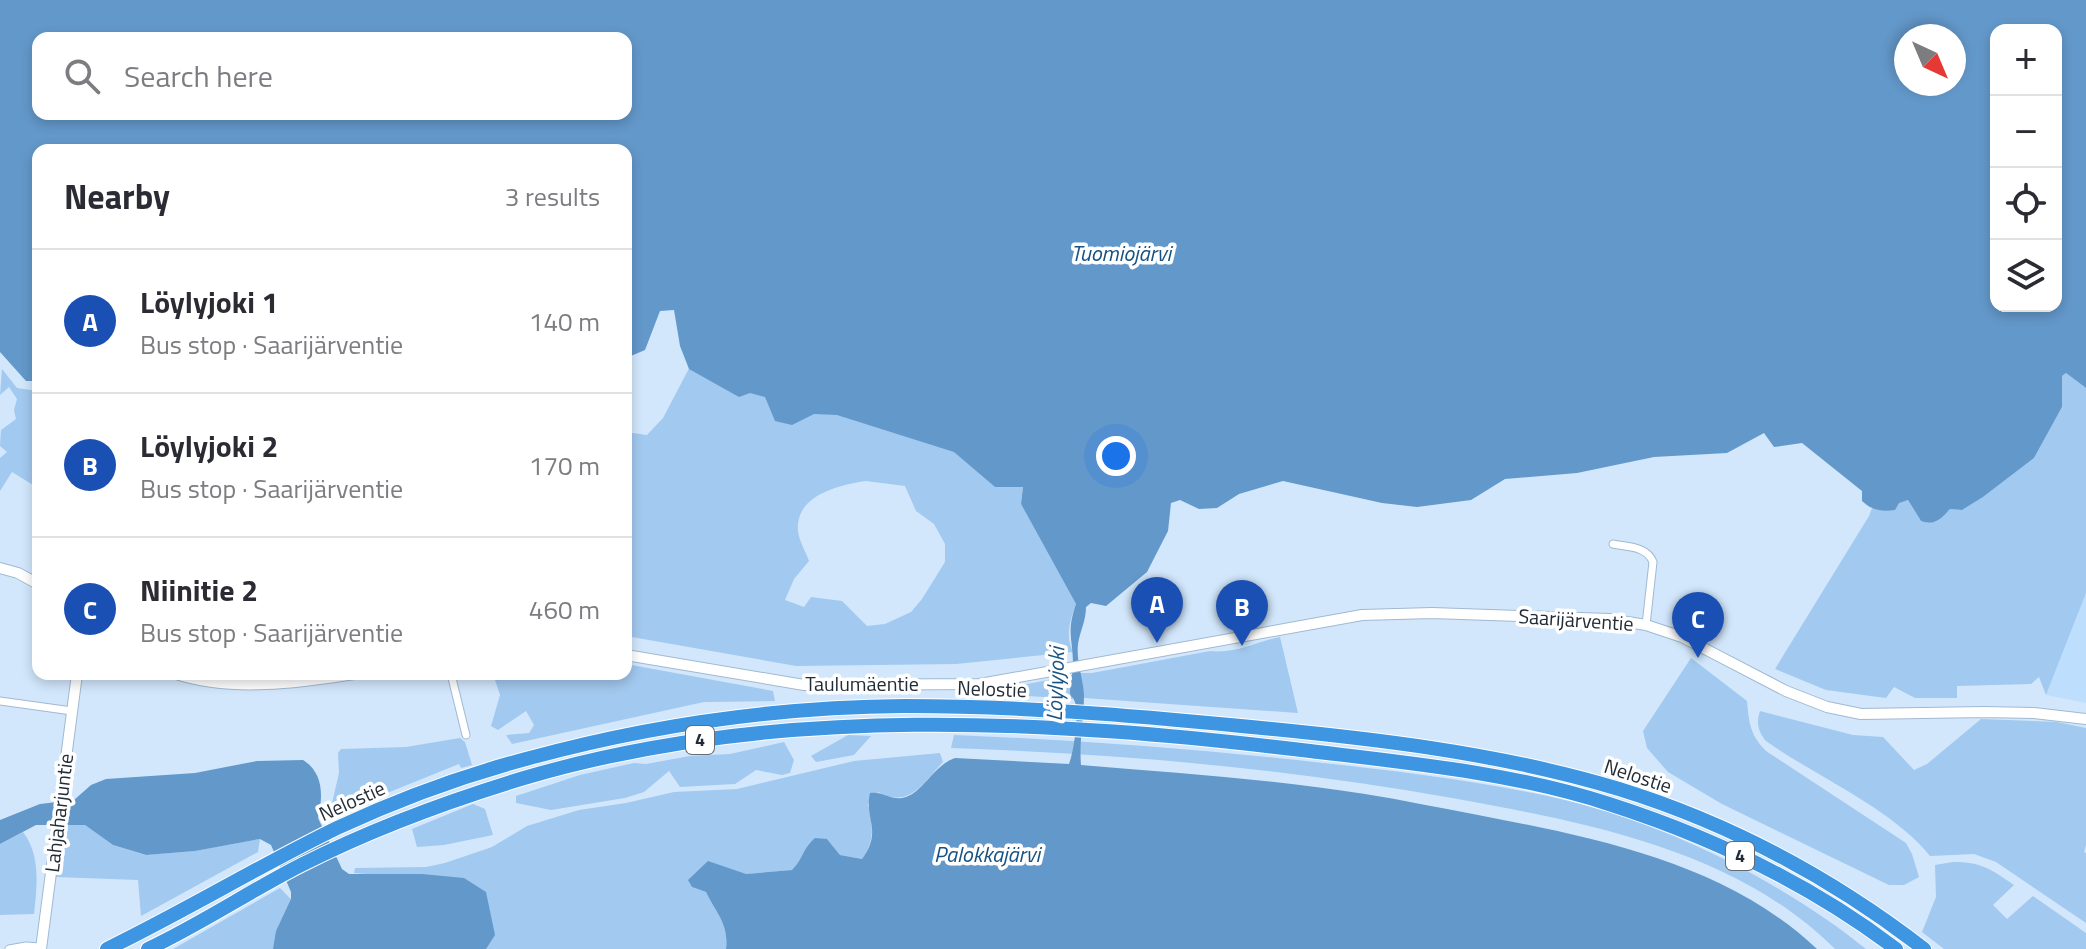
<!DOCTYPE html>
<meta charset="utf-8">
<style>
:root{--surface:#fff;--page:#f2f2f3;--text:#2b2b33;--muted:#7c7c81;--line:#e1e1e2;--accent:#89771b}
body{margin:0;font-family:"Titillium Web",sans-serif;background:var(--page);color:var(--text)}
.controls{position:absolute;right:24px;top:24px;display:grid;overflow:hidden;border-radius:16px;box-shadow:0 4px 12px #0003}
.controls button{width:72px;height:72px;display:grid;place-items:center;padding:0;border:0;border-bottom:2px solid var(--line);background:var(--surface);color:var(--text);font:40px sans-serif}
.compass{position:absolute;left:1894px;top:24px;width:72px;height:72px;border-radius:50%;background:var(--surface);box-shadow:0 4px 12px #0003;rotate:136deg}
.you{position:absolute;left:1116px;top:456px;width:28px;height:28px;margin:-20px;border:6px solid #fff;border-radius:50%;background:#1a73e8;box-shadow:0 0 0 12px #1a73e833}
.badge{display:grid;place-items:center;width:52px;height:52px;border-radius:50%;background:var(--accent);color:#fff;font-size:26px;font-weight:700}
.pin{position:absolute;translate:-50% -66px;filter:drop-shadow(0 2px 4px #0008)}
.pin::after{content:'';position:absolute;top:42px;width:28px;height:24px;background:inherit;clip-path:polygon(0 0,100% 0,50% 100%)}
.list{margin:0;padding:0;list-style:none}
h2{display:flex;justify-content:space-between;align-items:center;height:104px;margin:0;padding:0 32px;font-size:34px}
h2 small{font-size:26px;font-weight:400;color:var(--muted)}
.list li{display:grid;grid-template-columns:52px 1fr auto;gap:24px;align-items:center;box-sizing:border-box;height:144px;padding:0 32px;border-top:2px solid var(--line)}
.list b{display:block;font-size:30px;white-space:nowrap}
.list p{margin:0;font-size:26px;white-space:nowrap;color:var(--muted)}
.list em{font-size:26px;font-style:normal;color:var(--muted)}
.icon{flex:none;width:44px;height:44px;fill:none;stroke:currentColor;stroke-width:2;stroke-linecap:round;stroke-linejoin:round}
.map{position:relative;flex:none;width:2086px;height:949px;overflow:hidden}
.search{position:absolute;background:var(--surface);box-shadow:0 4px 12px #0003;left:32px;top:32px;width:600px;height:88px;display:flex;align-items:center;gap:20px;box-sizing:border-box;padding:0 28px;border-radius:16px;color:var(--muted);font-size:30px}
.panel{position:absolute;background:var(--surface);box-shadow:0 4px 12px #0003;left:32px;top:144px;width:600px;height:536px;border-radius:16px}
.map>svg:first-child{display:block}
.built{fill:#bedefd}
.green{fill:#a2c9ef;fill-rule:evenodd}
.water{fill:#6398ca;fill-rule:evenodd}
.lines{fill:none;stroke-linecap:round;stroke-linejoin:round}
.street-casing{stroke:#a0b9d2;stroke-width:9}
.secondary-casing{stroke:#a0b9d2;stroke-width:12}
.highway-casing{stroke:#fff;stroke-width:16}
.street{stroke:#fff;stroke-width:7}
.secondary{stroke:#fff;stroke-width:10}
.highway{stroke:#3e96e2;stroke-width:14}
.labels{text-anchor:middle;stroke-width:7;stroke-linejoin:round;paint-order:stroke}
.shield{fill:#fff;stroke:#646b72;stroke-width:2}
.shield-label{font-size:18px;font-weight:bold;fill:#222c36}
.street-label{font-size:20px;fill:#222c36;stroke:#fff}
.water-label{font-size:22px;font-style:italic;fill:#175282;stroke:#fff}
</style>
<div class="map">
<svg width="2086" height="949" viewBox="0 0 2086 949">
<rect width="100%" height="100%" fill="#d2e7fc"/>
<path class="built" d="M2086,593V703L2046,695Z"/>
<path class="green" d="M695,357L869,375L995,487H1023L1021,504L1076,604C1070,621 1065,635 1073,652L956,664L796,666L626,636V432L647,435L663,418ZM866,481L905,486L916,511L934,524L945,544V562L922,599L911,612L885,624L867,626L842,601L811,597L804,607L785,600L794,579L809,561C806,552 799,541 798,531C795,495 839,485 866,481Z
M2,369L17,388L38,391V434L32,448L38,443V488L12,472L0,491V458L7,452L0,446L1,430L16,419L14,410L17,399L9,387L0,395Z
M2066,373L2086,388V593L2046,695L2039,677L2031,684L1957,686V698H1915L1894,687L1886,698L1826,690L1775,669L1869,516L1872,508L1908,500L1921,521C1935,526 1941,519 1950,509L1962,510L1983,497L2034,458L2062,407V376Z
M1280,637L1298,713L1084,698L1079,673H1092L1210,651C1237,654 1255,642 1280,637Z
M1691,658L1747,701C1749,723 1750,735 1766,751L1906,843L1912,854L1919,877L1904,885H1889L1722,804L1668,772L1647,748L1643,731Z
M626,664L773,691L775,701L704,702L512,744L506,735L529,733L534,725L526,711L498,730L491,726L500,695L493,674H626Z
M1073,675L1070,690L1073,699L1028,696L1012,687Z
M1760,711L1853,735L1883,737L1914,770L1927,764L1981,719L2057,722L2086,728V845L2084,852L2086,853V923L1996,862L1974,854L1930,856C1893,809 1815,776 1766,741C1758,731 1756,723 1760,711Z
M848,735L871,736L854,755L816,762L811,756Z
M954,735C1077,740 1200,749 1323,763C1405,772 1488,782 1569,801C1669,825 1786,884 1866,949H1835C1736,850 1584,822 1452,798C1286,768 1120,754 951,748Z
M460,738L465,742L472,765L461,768L459,764L340,812L332,803L339,773L338,753L341,749L406,747Z
M784,742L794,760L790,773L782,775L756,770L735,784L680,787L669,771L644,792L625,798L551,810L516,803V796L580,775L634,763L646,764L690,756L730,754Z
M940,753L943,762C923,783 910,809 878,792L868,804C873,825 875,841 862,859L840,855L827,839L792,870L746,874L692,887L706,892C716,913 729,924 726,949H427L377,875L354,873L355,868L426,867L445,863L492,847L527,826L579,810L626,803L674,792L737,789L854,761Z
M473,804L485,809L493,835L444,845L417,847L412,829Z
M64,825H85L113,845L145,855L194,851L260,839L258,852L141,916L138,880L56,877Z
M23,832C41,855 37,887 34,914L0,915V844Z
M1953,862C1981,862 1991,869 2014,885L1993,905L2007,919L2033,896L2086,933V949H1944L1922,932L1936,897L1935,865Z
M280,888L340,949H173Z"/>
<path class="water" d="M0,0H2086V388L2066,373L2062,376V407L2034,458L1983,497L1962,510L1950,509C1941,519 1935,526 1921,521L1908,500L1899,503L1895,510C1882,512 1871,510 1862,501V491L1802,443L1774,447L1764,433L1727,453L1654,457L1577,473L1505,479L1471,500L1417,507L1382,503L1283,481L1239,494L1217,508L1199,509L1180,500L1171,503L1168,531L1147,572L1106,606L1091,603L1086,607C1086,621 1080,631 1078,644C1076,662 1083,677 1084,695C1084,718 1079,741 1081,765C1176,773 1271,779 1365,794C1403,800 1440,808 1478,815C1596,838 1726,863 1817,949H726C729,924 716,913 706,892L692,887L688,880L708,861L746,874L792,870C804,858 801,851 815,838L827,839L840,855L862,859C883,830 864,819 870,793C884,791 892,802 906,797C924,791 934,765 955,758L1069,764C1074,752 1079,714 1075,702C1072,694 1070,699 1070,690C1070,682 1073,674 1073,665C1073,638 1066,633 1076,604L1021,504L1023,487H995L954,452L837,415L814,414L792,425L775,421L765,397L750,393L739,397L689,369L680,346L674,310L660,311L645,350L626,358V150H38V381H26L0,352ZM1996,30H2056V306H1996ZM1906,36H1954V84H1906ZM38,38H626V114H38Z
M303,760C324,773 323,797 318,818L342,869L349,874H422L464,878L486,892L495,935L486,949H273L276,931L291,899V892L271,845L260,839L195,851L146,855L113,845L85,825H36L0,844V820L40,804L74,800L91,785L106,779L195,773L257,761Z"/>
<g class="lines">
<g class="street-casing">
<path id="street" d="M1613,544C1627,547 1647,546 1653,562L1646,625
M451,674L466,735
M0,701L72,711
M9,949L26,946L41,947"/>
</g>
<g class="secondary-casing">
<path id="secondary" d="M0,568L18,573L38,584
M626,655L804,685L980,684L1362,615L1432,613L1609,619L1646,625L1682,637L1786,691L1827,707L1861,714L1984,712L2034,713L2086,719
M176,674C232,692 298,683 354,674
M41,949L77,674"/>
</g>
<g class="highway-casing">
<path id="highway" d="M107,949C185,911 259,866 337,828C397,800 462,776 526,759C650,725 777,707 905,706C1017,706 1129,715 1241,726C1368,738 1497,752 1619,789C1729,823 1833,879 1924,949
M148,949C201,924 250,891 301,865C372,829 448,801 524,778C779,703 1050,720 1310,751C1410,763 1514,773 1609,804C1712,837 1810,884 1896,949"/>
</g>
<use href="#street" class="street"/>
<use href="#secondary" class="secondary"/>
<use href="#highway" class="highway"/>
</g>
<g class="labels">
<g class="shield">
<rect x="686" y="726" width="28" height="28" rx="6"/>
<rect x="1726" y="842" width="28" height="28" rx="6"/>
</g>
<g class="shield-label">
<text x="700" y="746">4</text>
<text x="1740" y="862">4</text>
</g>
<g class="street-label">
<text transform="translate(1576 620) rotate(4)" y="7">Saarijärventie</text>
<text x="862" y="691">Taulumäentie</text>
<text transform="translate(992 689) rotate(2)" y="7">Nelostie</text>
<text transform="translate(1638 776) rotate(18)" y="7">Nelostie</text>
<text transform="translate(352 801) rotate(-24)" y="7">Nelostie</text>
<text transform="translate(59 813) rotate(-83)" y="7">Lahjaharjuntie</text>
</g>
<g class="water-label">
<text x="1121" y="261">Tuomiojärvi</text>
<text transform="translate(1055 684) rotate(-88)" y="8">Löylyjoki</text>
<text x="987" y="862">Palokkajärvi</text>
</g>
</g>
</svg>
<div class="controls">
<button>+</button>
<button>−</button>
<button><svg class="icon" aria-label="locate" viewBox="0 0 24 24"><circle cx="12" cy="12" r="6"/><path d="M12 2v4M12 18v4M2 12h4M18 12h4"/></svg></button>
<button><svg class="icon" aria-label="layers" viewBox="0 0 24 24"><path d="M12 4l9 5-9 5-9-5zM3 14l9 5 9-5"/></svg></button>
</div>
<svg class="compass" viewBox="-18 -18 36 36"><path d="M0-13l5 13h-10z" fill="#e53935"/><path d="M0 13l5-13h-10z" fill="#7c7c81"/></svg>
<div class="you"></div>
<div class="pin badge" style="left:1157px;top:643px;background:#1a4fb4">A</div>
<div class="pin badge" style="left:1242px;top:646px;background:#1a4fb4">B</div>
<div class="pin badge" style="left:1698px;top:658px;background:#1a4fb4">C</div>
<div class="search"><svg class="icon" aria-label="search" viewBox="0 0 24 24"><circle cx="10" cy="10" r="6"/><path d="M15 15l6 6"/></svg>Search here</div>
<section class="panel">
<h2>Nearby<small>3 results</small></h2>
<ul class="list">
<li><span class="badge" style="background:#1a4fb4">A</span><div><b>Löylyjoki 1</b><p>Bus stop · Saarijärventie</p></div><em>140 m</em></li>
<li><span class="badge" style="background:#1a4fb4">B</span><div><b>Löylyjoki 2</b><p>Bus stop · Saarijärventie</p></div><em>170 m</em></li>
<li><span class="badge" style="background:#1a4fb4">C</span><div><b>Niinitie 2</b><p>Bus stop · Saarijärventie</p></div><em>460 m</em></li>
</ul>
</section>
</div>
